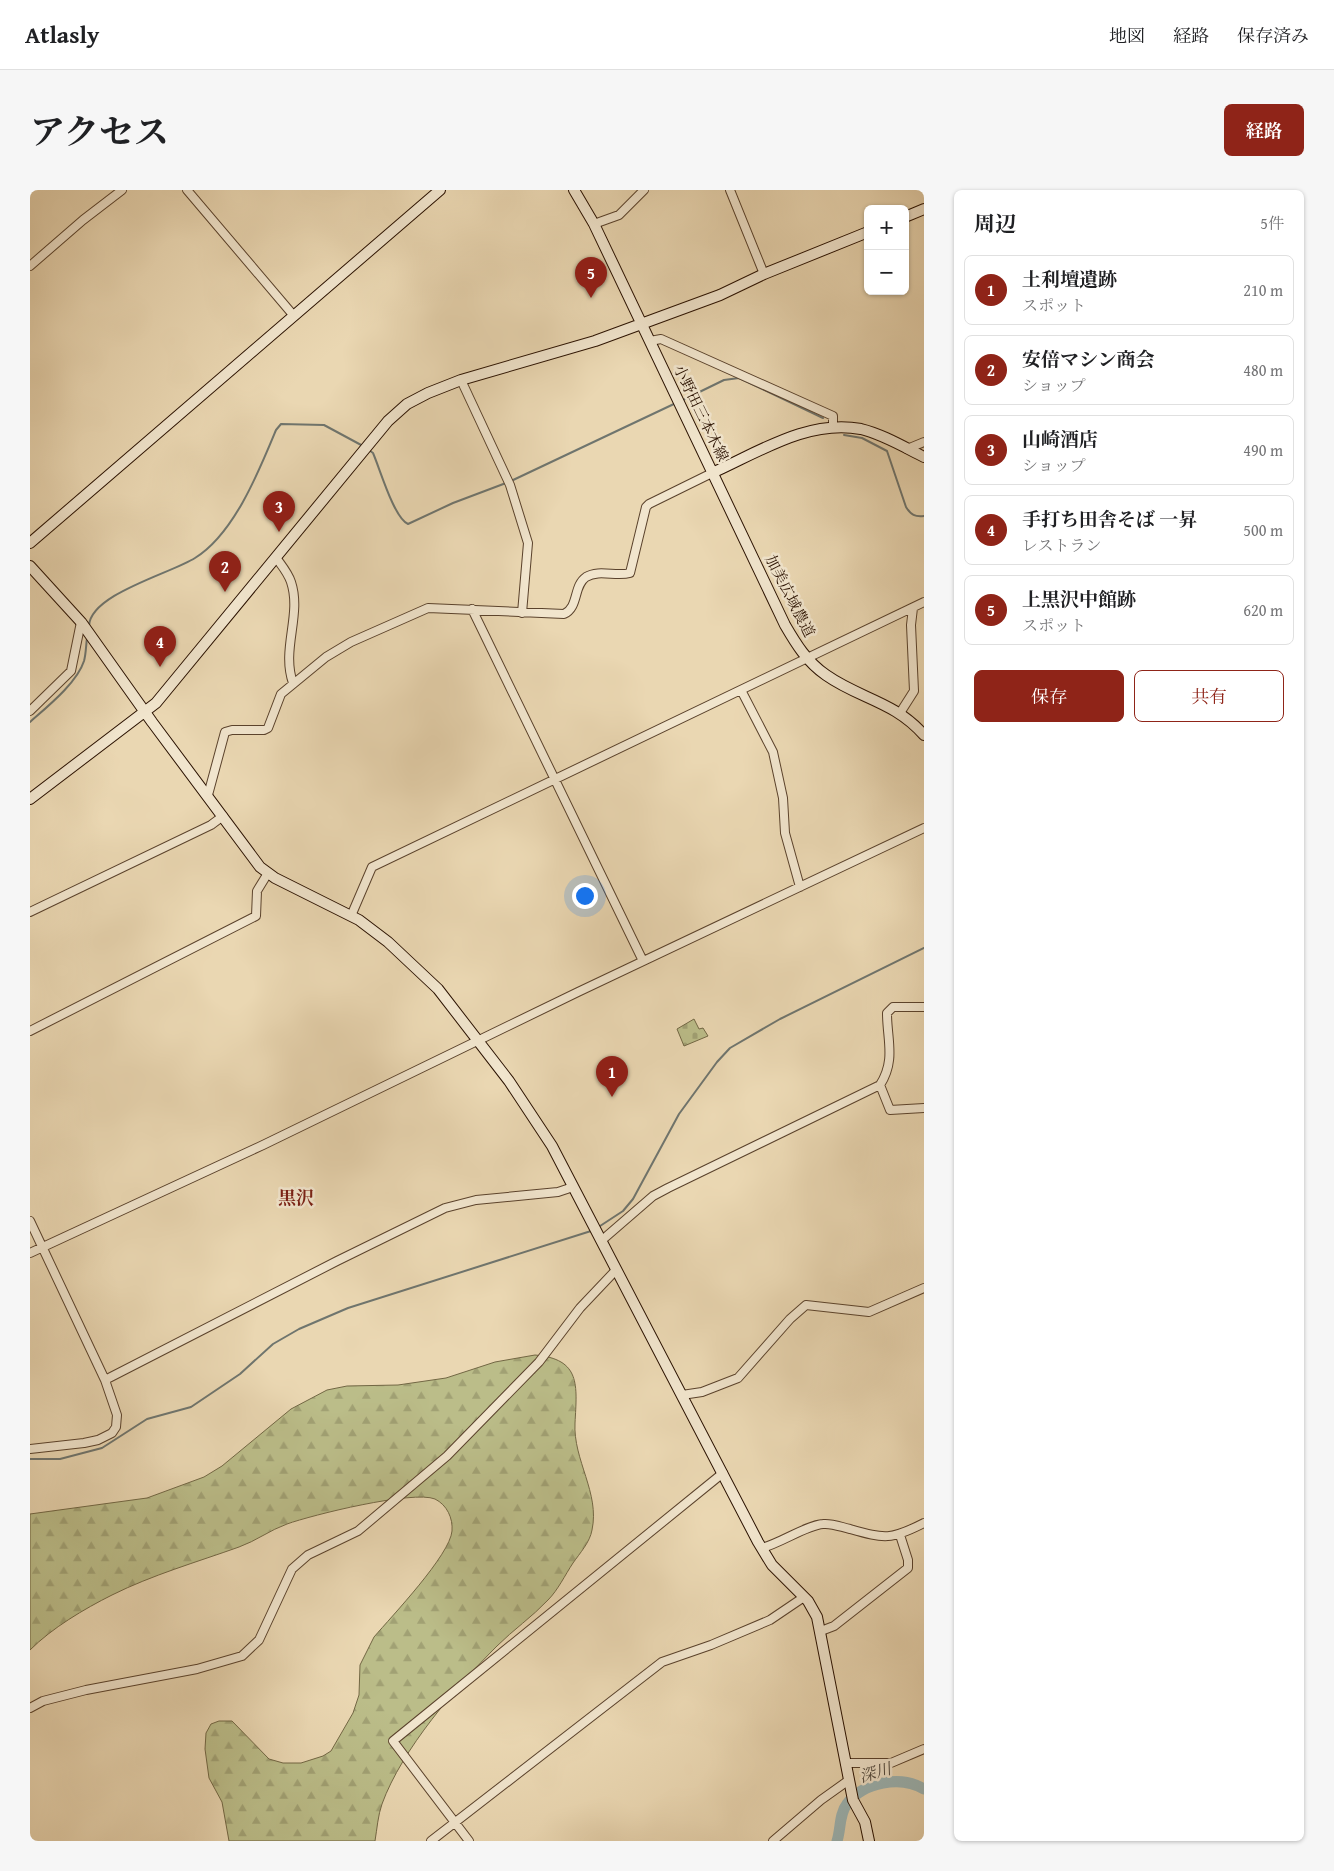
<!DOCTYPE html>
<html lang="ja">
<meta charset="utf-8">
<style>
:root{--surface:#fff;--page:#f6f6f6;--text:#202124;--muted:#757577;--line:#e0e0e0;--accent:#8f2418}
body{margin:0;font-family:"Gentium Book Plus","Noto Serif JP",serif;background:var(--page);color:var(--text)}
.controls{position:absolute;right:15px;top:15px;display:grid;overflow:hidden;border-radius:8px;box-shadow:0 1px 4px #0004}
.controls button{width:45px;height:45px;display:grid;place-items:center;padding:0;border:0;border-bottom:1px solid var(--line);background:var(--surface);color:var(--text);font:25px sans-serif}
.you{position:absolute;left:554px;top:705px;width:18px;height:18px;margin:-12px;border:4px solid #fff;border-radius:50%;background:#1a73e8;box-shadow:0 0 0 8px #1a73e833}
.badge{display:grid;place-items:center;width:32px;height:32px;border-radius:50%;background:var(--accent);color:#fff;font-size:16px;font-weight:700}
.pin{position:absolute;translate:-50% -41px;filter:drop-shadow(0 1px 2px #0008)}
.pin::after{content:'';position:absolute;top:26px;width:18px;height:15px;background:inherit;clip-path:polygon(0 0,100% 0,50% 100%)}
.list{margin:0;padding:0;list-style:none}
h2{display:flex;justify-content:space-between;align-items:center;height:65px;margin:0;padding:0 20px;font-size:21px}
h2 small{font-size:16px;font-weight:400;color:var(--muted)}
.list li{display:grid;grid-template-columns:32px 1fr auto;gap:15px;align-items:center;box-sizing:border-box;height:70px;margin:0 10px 10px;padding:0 10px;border:1px solid var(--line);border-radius:8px}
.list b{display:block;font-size:19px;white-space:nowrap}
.list p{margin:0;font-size:16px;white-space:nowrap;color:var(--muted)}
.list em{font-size:16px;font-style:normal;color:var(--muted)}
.actions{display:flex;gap:10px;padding:15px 20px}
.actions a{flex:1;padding:11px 0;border:1px solid var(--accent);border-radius:8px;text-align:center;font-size:18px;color:var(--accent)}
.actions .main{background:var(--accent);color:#fff}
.map{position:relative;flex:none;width:894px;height:1651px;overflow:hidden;border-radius:8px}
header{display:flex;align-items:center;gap:30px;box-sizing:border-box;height:70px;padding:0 25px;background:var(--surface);border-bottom:1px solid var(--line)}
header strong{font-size:24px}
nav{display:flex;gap:28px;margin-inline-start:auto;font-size:18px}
.intro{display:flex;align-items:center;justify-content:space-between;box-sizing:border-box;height:120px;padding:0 30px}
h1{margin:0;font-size:35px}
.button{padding:12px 22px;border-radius:8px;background:var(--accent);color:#fff;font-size:18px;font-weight:700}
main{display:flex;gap:30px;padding:0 30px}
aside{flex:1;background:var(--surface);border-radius:8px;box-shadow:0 1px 4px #0004}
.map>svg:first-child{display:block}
.forest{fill:url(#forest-firs);stroke:#726744}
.cemetery{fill:url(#cemetery-stones);stroke:#726744}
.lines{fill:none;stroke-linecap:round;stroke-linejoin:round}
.stream{stroke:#6f756e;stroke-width:2}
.river{stroke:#9db7b7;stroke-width:11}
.street-casing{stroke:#5a422c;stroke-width:10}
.secondary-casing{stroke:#2a1100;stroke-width:12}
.street{stroke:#f1e5cd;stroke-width:8}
.secondary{stroke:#f1e5cd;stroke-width:10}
.labels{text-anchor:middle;stroke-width:5;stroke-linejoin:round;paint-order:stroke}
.street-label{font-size:15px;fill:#2a1100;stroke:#f1e5cd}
.water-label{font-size:16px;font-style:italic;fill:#524b40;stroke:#f1e5cd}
.quarter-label{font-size:18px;font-weight:bold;fill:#7a1f14;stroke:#f1e5cd}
</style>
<header>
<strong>Atlasly</strong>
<nav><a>地図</a><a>経路</a><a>保存済み</a></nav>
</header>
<div class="intro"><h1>アクセス</h1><a class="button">経路</a></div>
<main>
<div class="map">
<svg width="894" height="1651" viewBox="0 0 894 1651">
<defs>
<pattern id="forest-firs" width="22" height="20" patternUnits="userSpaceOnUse" patternTransform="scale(1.25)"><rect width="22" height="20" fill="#bbbd89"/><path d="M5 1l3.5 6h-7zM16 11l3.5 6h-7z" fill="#a1a174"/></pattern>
<pattern id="cemetery-stones" width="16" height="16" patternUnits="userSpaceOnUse" patternTransform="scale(1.25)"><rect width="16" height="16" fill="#bbbd89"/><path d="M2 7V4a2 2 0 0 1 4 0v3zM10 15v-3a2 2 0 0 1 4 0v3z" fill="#a1a174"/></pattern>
</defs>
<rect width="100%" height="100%" fill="#ead7b2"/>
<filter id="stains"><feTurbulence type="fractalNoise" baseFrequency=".004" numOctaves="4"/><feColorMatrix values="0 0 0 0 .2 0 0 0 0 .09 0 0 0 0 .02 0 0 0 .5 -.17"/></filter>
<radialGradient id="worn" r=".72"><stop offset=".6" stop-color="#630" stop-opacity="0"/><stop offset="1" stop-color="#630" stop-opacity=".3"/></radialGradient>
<path class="forest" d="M505,1165C551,1169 547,1195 545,1233C543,1270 570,1303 562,1340C560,1352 550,1363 543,1373C535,1385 528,1400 518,1410C502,1427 483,1440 467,1456C426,1497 372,1559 352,1614C348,1625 347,1639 345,1651H199L192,1612L179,1588L175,1559L176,1543L181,1534L189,1531H202L239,1569L253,1573H271L293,1566L301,1561L323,1523L329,1505L330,1475L344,1447C362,1426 420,1365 422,1341C423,1328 417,1315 405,1309C383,1300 282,1325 257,1334C240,1340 226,1351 209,1357C167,1372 122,1385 82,1405C54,1419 22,1438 0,1460V1324L117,1308L174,1287L192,1276L261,1219L297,1200L317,1196L368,1195L416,1188L465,1172Z"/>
<path class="cemetery" d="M664,829L669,839L673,838L678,846L654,856L647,839Z"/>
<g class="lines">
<path class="stream" d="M653,210L694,190L709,188L793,228
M814,245L832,248L857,261L876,317C881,325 885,327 894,326
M339,260L343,263C350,279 364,328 378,334L423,313L476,293
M481,291L646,213
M59,436C60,404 142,383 165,368C204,344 229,281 246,240L251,234L294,235L333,256
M0,532C17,517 47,493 54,471C56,464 56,455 57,448
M567,1038L593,1021L603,1009L649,924L687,872L700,858L750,829L894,758
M0,1269H30L72,1258L117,1229L161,1217L210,1184L243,1154L269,1139L318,1118L561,1041"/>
<path class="river" d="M807,1651C811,1639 809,1624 817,1614C833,1592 871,1585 894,1599"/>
<g class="street-casing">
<path id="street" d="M157,0L264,126
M700,0L734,84
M564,34L589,25L614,0
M0,76L53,30L92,0
M620,151L631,149L803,226V237
M431,190L480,295L498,353L492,423
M877,259L894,252
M247,369C252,376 258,383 261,392C272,425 251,459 263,493
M442,419L613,771
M711,500L743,562L753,608L755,643L770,697
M0,521L41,481L51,432
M870,523L884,501L881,435L883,418
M178,605L195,542L202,540H234L238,538L251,504L296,467L321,452L398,418L534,424C549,417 543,396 556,387C569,379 586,387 600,383L616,317L619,314L682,283
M0,722L181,635L193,626
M321,726L342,677L894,412
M0,841L226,726L227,701L238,683
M850,895L860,920L894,918
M0,1031L75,1190L87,1225L86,1237L82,1243L68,1250L54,1253L0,1259
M571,1051L623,1006L638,998L850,895C866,870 857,850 857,823L863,817H894
M0,1063L233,955L548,802L894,638
M75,1190L307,1071L415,1018L446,1010L528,1002L543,997
M652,1205L672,1202L708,1188L760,1129L776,1115L839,1122L894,1098
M732,1358C751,1353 777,1335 793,1334C802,1333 811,1337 820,1339C855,1349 861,1350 894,1333
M791,1441L804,1436L878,1378V1370L870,1345
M0,1518L13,1511L56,1500L167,1479L212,1466L229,1450L262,1379L278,1365L328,1341L417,1266L509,1172L550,1118L586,1080
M815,1573H861L894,1559
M401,1651L632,1472L681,1455L740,1430L774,1407
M439,1651L363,1551L693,1283
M743,1651L791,1610L819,1590"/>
</g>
<g class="secondary-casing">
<path id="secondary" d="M544,0L564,34L755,435C766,454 777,472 796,485C830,509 864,511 894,545
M875,27L894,19
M682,283C729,262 778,229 831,239C852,244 874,257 894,267
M0,353L410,0
M0,376L51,432L122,532L230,677L245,688L329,730L358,752L408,799L479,891L522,956L728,1352L742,1375L778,1411L787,1427L823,1610L835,1632L839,1651
M0,609L126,513L358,231L377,214L398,203L431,190L565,151L690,105L734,84L838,42"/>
</g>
<use href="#street" class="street"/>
<use href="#secondary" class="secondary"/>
</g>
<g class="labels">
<g class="street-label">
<text transform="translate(671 223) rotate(64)" y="5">小野田三本木線</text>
<text transform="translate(760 406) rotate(63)" y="5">加美広域農道</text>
</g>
<g class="water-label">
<text transform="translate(845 1582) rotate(-16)" y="6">深川</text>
</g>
<g class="quarter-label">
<text x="266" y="1014">黒沢</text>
</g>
</g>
<rect width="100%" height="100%" filter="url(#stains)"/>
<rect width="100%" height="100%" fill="url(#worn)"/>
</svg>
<div class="controls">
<button>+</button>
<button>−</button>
</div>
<div class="you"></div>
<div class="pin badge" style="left:582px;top:907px">1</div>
<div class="pin badge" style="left:195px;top:402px">2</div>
<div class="pin badge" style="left:249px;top:342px">3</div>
<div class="pin badge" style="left:130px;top:477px">4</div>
<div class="pin badge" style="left:561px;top:108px">5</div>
</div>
<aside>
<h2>周辺<small>5件</small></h2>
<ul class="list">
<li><span class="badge">1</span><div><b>土利壇遺跡</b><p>スポット</p></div><em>210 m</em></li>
<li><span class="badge">2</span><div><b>安倍マシン商会</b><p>ショップ</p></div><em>480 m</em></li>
<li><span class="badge">3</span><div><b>山崎酒店</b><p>ショップ</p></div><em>490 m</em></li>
<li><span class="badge">4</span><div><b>手打ち田舎そば 一昇</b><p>レストラン</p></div><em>500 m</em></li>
<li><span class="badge">5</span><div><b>上黒沢中館跡</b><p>スポット</p></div><em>620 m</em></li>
</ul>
<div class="actions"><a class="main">保存</a><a>共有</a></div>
</aside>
</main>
